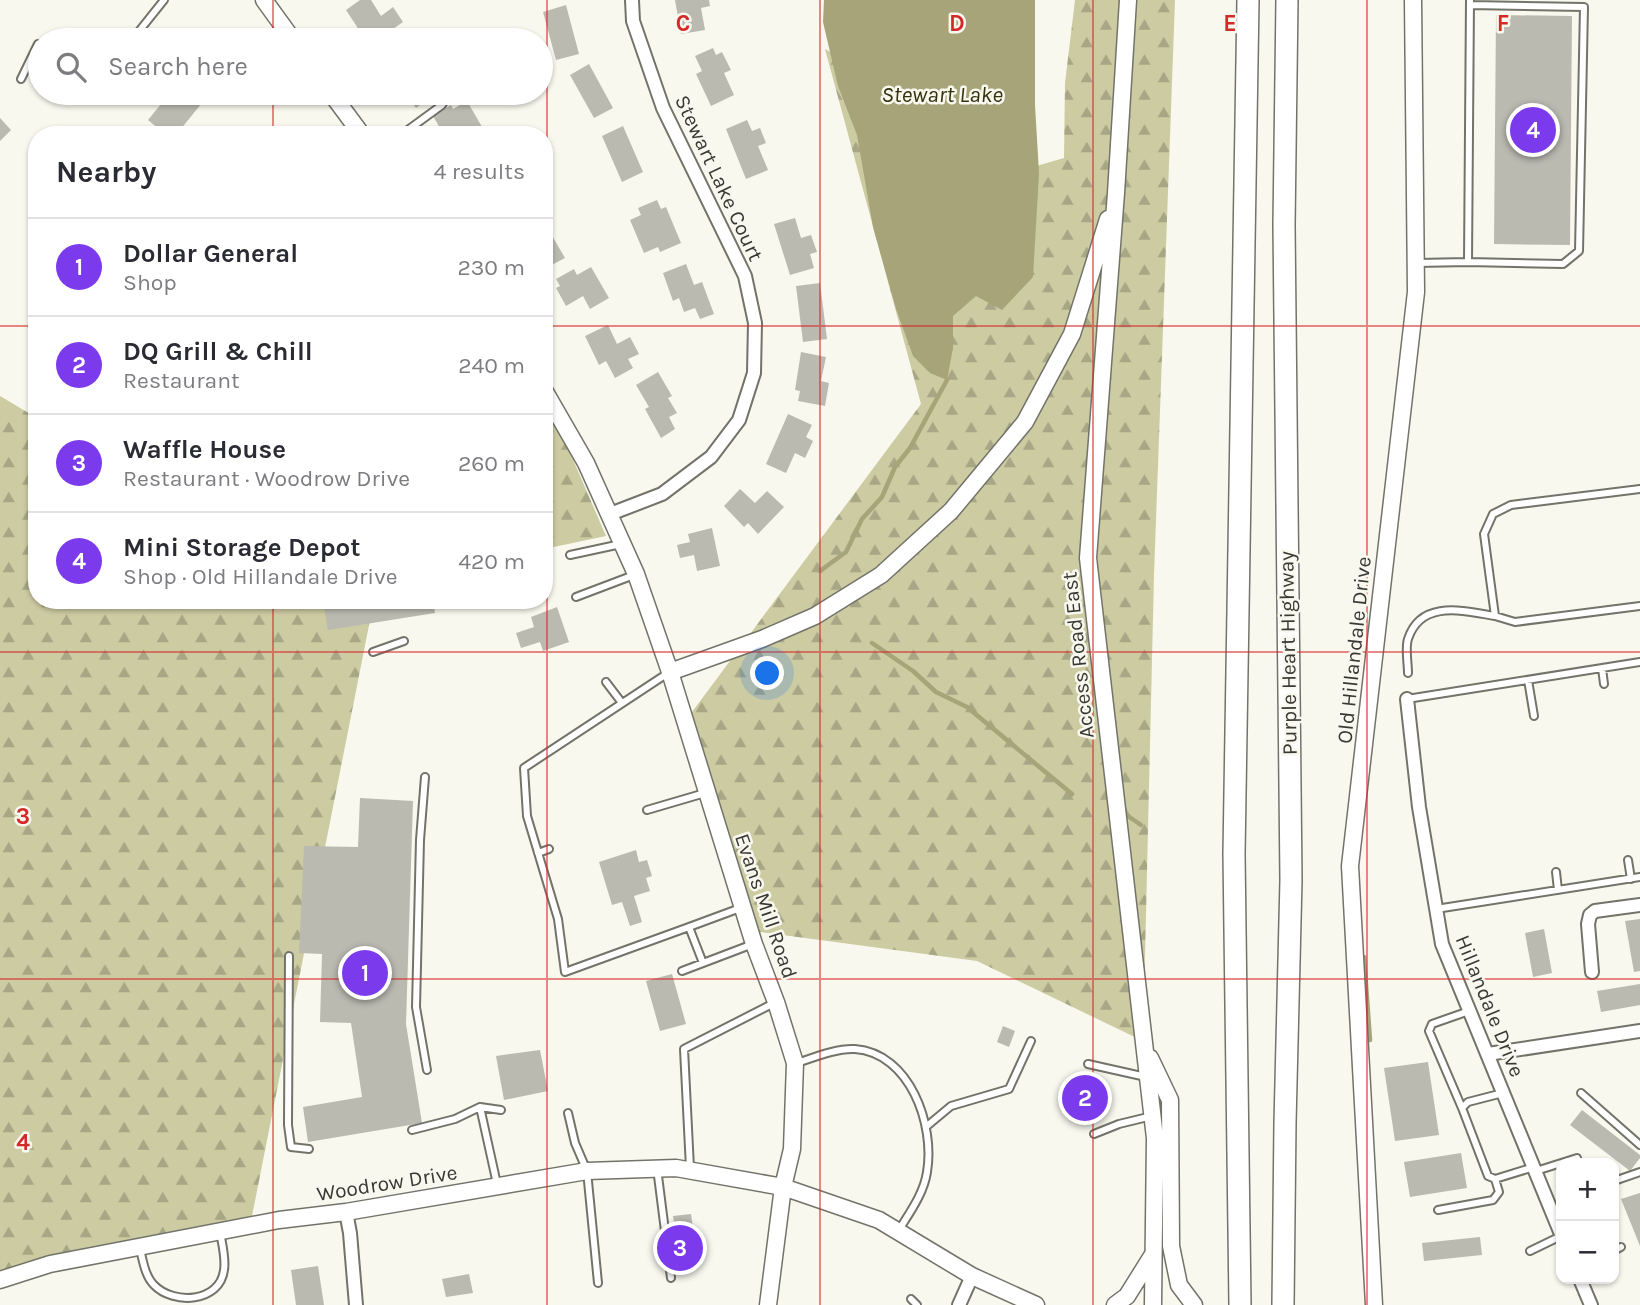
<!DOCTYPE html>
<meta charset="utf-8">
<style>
:root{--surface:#fff;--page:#f7f7f7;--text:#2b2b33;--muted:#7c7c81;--line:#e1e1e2;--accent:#7c3aed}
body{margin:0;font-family:Karla,sans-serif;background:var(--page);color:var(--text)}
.controls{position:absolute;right:21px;bottom:21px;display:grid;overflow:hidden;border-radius:14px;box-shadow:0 2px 5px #0004}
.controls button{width:63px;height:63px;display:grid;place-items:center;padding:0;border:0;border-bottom:2px solid var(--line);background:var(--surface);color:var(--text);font:35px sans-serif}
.you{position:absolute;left:768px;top:674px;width:24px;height:24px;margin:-18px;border:5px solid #fff;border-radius:50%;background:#1a73e8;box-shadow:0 0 0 10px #1a73e833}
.badge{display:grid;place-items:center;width:46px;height:46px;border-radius:50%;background:var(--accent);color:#fff;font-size:23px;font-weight:700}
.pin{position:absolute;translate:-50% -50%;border:4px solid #fff;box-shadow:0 2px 7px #0006}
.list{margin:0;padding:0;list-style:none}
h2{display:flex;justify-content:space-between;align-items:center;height:91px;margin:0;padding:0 28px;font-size:30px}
h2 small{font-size:23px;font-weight:400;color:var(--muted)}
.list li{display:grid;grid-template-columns:46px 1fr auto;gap:21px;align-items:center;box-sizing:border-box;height:98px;padding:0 28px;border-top:2px solid var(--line)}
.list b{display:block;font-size:26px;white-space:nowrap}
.list p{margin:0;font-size:23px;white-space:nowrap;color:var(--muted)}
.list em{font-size:23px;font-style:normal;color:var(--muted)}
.icon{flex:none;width:38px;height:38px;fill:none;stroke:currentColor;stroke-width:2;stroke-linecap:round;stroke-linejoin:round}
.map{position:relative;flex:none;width:1640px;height:1305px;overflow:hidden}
.search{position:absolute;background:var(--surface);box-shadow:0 2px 5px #0004;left:28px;top:28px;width:525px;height:77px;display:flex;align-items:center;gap:18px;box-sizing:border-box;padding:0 24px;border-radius:38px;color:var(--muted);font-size:26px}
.panel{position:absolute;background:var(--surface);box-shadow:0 2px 5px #0004;left:28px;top:126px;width:525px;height:483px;border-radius:28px}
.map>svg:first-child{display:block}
.forest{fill:url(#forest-firs)}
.water{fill:#a6a478}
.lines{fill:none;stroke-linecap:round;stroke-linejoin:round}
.stream{stroke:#a6a478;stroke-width:4.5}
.building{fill:#babab1}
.lane-casing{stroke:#73736a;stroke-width:10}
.street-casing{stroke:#73736a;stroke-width:16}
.secondary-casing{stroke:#73736a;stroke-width:19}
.highway-casing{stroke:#73736a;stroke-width:24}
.lane{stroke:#fff;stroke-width:6}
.street{stroke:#fff;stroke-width:12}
.secondary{stroke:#fff;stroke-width:16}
.highway{stroke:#fff;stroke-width:21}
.grid{fill:none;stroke:#d62828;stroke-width:2;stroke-opacity:0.55}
.labels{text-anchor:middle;stroke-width:5;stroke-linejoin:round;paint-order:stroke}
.street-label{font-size:21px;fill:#383834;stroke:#f8f8ee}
.water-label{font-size:23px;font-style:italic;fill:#34310d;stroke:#f8f8ee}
.grid-label{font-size:23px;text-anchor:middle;font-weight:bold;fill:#d62828;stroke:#f8f8ee;stroke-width:5;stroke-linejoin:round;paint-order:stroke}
</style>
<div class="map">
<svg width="1640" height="1305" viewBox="0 0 1640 1305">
<defs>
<pattern id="forest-firs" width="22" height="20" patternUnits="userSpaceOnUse" patternTransform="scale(1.75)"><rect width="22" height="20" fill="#cdcba2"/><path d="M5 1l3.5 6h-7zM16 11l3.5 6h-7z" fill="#a7a685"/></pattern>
</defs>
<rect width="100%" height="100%" fill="#f8f8ee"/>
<path class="forest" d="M1075,0H1175L1154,575L1143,1041L977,961L760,932L713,805L689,716L921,404L825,49L927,106L992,179L1064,158L1065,83Z
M0,396L37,418V600H374L252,1216L64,1257L0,1288Z
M544,404L562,434L606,536L544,549Z"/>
<path class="water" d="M824,0H1035V105L1039,173L1033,277L1002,310L976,296L953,316V348L947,380L930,373L913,356L896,309L873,227L857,135L838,86L823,22Z"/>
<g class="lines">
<path class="stream" d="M820,571L846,552L862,519L882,497L895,467L910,448L947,380
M872,643L913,671L936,692L967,707L1072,794
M1125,814L1141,825
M1364,957L1370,1040"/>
</g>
<path class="building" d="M360,0H371L381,16L393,7L403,22L393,29L398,36L392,40H375L370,32L363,36L346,10Z
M675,0H709L710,6L701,8L705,30L681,34Z
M566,5L579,54L556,60L543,12Z
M1496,15L1572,16L1570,245L1494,244Z
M713,48L716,55L722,52L731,70L724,73L734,95L711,106L696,74L702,71L695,56Z
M589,64L613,108L594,118L570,75Z
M170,93H210L176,135H166L148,120Z
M405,93H437L416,108Z
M467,101L485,132L480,135H444L433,116L451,105L453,109Z
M0,118L11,130L0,141Z
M747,120L752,131L760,128L766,143L758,146L768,170L746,179L726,129Z
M623,126L643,172L622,182L602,136Z
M657,200L661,209L666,207L681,243L660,252L658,247L644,253L630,220L641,215L638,208Z
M795,218L801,238L811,235L817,252L810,254L814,268L790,275L774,224Z
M544,222L565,258L546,268L544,265Z
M686,264L694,285L702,282L714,314L700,319L695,308L684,312L679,298L673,301L663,273Z
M591,267L609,298L590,309L583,296L566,306L556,288L560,286L556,279L574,269L577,275Z
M820,283L827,339L803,342L796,286Z
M608,325L617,344L630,337L639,354L628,359L633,368L615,378L606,361L599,365L585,336Z
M801,352L826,357L821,381L829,383L825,406L798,401L800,391L795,390Z
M658,372L672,396L668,398L677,413L669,417L675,429L661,438L645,409L649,407L636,385Z
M788,414L812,425L806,437L813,441L805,458L795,453L786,473L766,464Z
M740,489L755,503L767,491L784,507L758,534L748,523L744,527L724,506Z
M712,528L720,566L697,571L694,555L680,558L677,545L690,542L688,534Z
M323,600H433L435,613L328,630Z
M557,607L569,642L543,651L540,642L521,648L516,633L534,627L531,617Z
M360,798L413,801L406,1024L422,1123L308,1142L303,1107L362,1097L351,1023L320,1022L322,954L299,953L304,846L358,847Z
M636,850L639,862L647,860L652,876L646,878L650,891L634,896L642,922L630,926L622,902L612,905L599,862Z
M1640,919V971L1634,972L1625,921Z
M1544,929L1552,973L1533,977L1525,933Z
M672,974L686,1024L660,1031L646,981Z
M1640,984V1005L1601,1012L1597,991Z
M1003,1026L1015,1031L1009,1047L997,1042Z
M540,1050L548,1091L504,1100L496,1056Z
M1428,1062L1439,1135L1395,1141L1384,1068Z
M1071,1077L1110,1091L1101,1118L1062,1104Z
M1582,1110L1640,1155V1158L1630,1171L1570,1125Z
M1461,1153L1467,1188L1410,1197L1404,1162Z
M1640,1193V1246L1621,1199Z
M691,1214L698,1265L681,1268L673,1216Z
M1480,1237L1482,1255L1424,1261L1422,1243Z
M318,1266L324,1305H296L291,1270Z
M469,1274L473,1293L446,1297L442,1279Z"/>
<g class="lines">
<g class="lane-casing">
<path id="lane" d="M132,40L164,0
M21,79L38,44
M401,135L442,105L449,93
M1468,262L1563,264L1579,251L1584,7L1470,5
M1417,263L1468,262L1470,0
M1640,489L1511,505L1493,514L1484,534L1495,616L1515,622L1640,606
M570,555L621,544
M576,597L634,575
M373,652L404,641
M1602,668L1604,684
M668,673L524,768L527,816L558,919L565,972L689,927
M1408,673C1408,663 1405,648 1408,639C1421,599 1464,611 1495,616
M1528,680L1534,716
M606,682L622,703
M1407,699L1640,662
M425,777L420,840L416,1007L427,1070
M647,810L705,793
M538,853L549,849
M1628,860L1631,879
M1556,872L1558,890
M1436,909L1640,877
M289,956L288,1125L291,1147L309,1149
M703,963L689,927L743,907
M682,971L753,944
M797,1063C815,1057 837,1048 855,1049C910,1053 935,1125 927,1172C924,1193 910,1212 899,1230
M1088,1064L1146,1077
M1503,1093L1468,1102L1462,1108L1488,1176L1495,1179L1534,1167
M1581,1093L1640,1145
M480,1107L501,1110
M1462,1108L1429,1031L1432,1024L1469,1011
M568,1113L575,1143L587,1171L598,1283
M927,1126L951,1106L1009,1089L1031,1041
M412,1130L455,1119L480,1107L497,1184
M1094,1134L1119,1124L1152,1116
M657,1168L671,1278
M690,1168L684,1049L774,1003
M1536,1171L1577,1158
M1614,1181L1640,1172
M1438,1210L1493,1200L1499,1192L1495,1179
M140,1249C143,1261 145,1276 154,1285C173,1305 220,1303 224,1270C226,1258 222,1244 220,1232
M1530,1251L1561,1236
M1614,1251L1621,1247
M911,1299L917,1305"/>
</g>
<g class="street-casing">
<path id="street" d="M610,514L662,494L711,457L739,420L754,373L755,323L745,276L663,108L633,21L632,0
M1407,699L1419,807L1442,944L1561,1234
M1592,972L1588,924L1590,915L1595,911L1640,905
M1488,1054L1640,1031
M346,1212L350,1233L356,1305
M1580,1279L1591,1305
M959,1305L972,1276"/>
</g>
<g class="secondary-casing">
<path id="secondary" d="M264,0L293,40
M1128,0L1116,193L1088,558L1155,1138L1153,1305
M331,93L362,135
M544,390L586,463L636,574L670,672L754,944L776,1002L795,1063L792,1149L783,1187L768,1305
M670,672L762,639L815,616L881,575L951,511L1025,422L1072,334L1108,219
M1150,1058L1170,1100L1171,1246L1179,1285L1194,1305
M0,1280L50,1264L279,1220L346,1212L587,1171L676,1168L783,1187L879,1220L972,1276L1036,1305
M1115,1305L1127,1296L1152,1256
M1374,1305L1350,866L1416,292L1413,0"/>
</g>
<g class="highway-casing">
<path id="highway" d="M1240,1305L1234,854L1248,0
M1283,1305L1285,1123L1291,880L1284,225L1287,0"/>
</g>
<use href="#lane" class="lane"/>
<use href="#street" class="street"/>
<use href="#secondary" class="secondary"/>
<use href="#highway" class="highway"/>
</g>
<path class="grid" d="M273,0V40M547,0V1305M820,0V1305M1093,0V1305M1367,0V1305M273,93V135M0,326H37M544,326H1640M273,600V1305M0,652H1640M0,979H1640"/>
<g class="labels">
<g class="street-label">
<text transform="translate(719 178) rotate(65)" y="7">Stewart Lake Court</text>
<text transform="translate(1354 650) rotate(-84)" y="7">Old Hillandale Drive</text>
<text transform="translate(1288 653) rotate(-91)" y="7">Purple Heart Highway</text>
<text transform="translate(1078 655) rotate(-96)" y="7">Access Road East</text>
<text transform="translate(766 906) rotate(71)" y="7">Evans Mill Road</text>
<text transform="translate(1490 1006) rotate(68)" y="7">Hillandale Drive</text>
<text transform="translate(387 1183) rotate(-9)" y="7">Woodrow Drive</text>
</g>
<g class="water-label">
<text x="942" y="102">Stewart Lake</text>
</g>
</g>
<g class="grid-label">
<text x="683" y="31">C</text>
<text x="957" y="31">D</text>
<text x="1230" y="31">E</text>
<text x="1503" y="31">F</text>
<text x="23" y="824">3</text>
<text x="23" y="1150">4</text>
</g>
</svg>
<div class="controls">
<button>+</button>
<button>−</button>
</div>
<div class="you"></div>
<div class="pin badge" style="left:365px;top:973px">1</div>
<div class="pin badge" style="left:1085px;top:1098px">2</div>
<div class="pin badge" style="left:680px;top:1248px">3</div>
<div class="pin badge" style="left:1533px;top:130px">4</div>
<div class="search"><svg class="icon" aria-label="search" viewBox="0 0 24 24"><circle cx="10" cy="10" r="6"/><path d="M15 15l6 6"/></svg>Search here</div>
<section class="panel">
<h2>Nearby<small>4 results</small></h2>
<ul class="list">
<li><span class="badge">1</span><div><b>Dollar General</b><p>Shop</p></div><em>230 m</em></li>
<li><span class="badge">2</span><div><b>DQ Grill &amp; Chill</b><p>Restaurant</p></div><em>240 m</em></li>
<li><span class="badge">3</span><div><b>Waffle House</b><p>Restaurant · Woodrow Drive</p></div><em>260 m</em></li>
<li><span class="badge">4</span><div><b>Mini Storage Depot</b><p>Shop · Old Hillandale Drive</p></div><em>420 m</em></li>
</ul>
</section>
</div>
